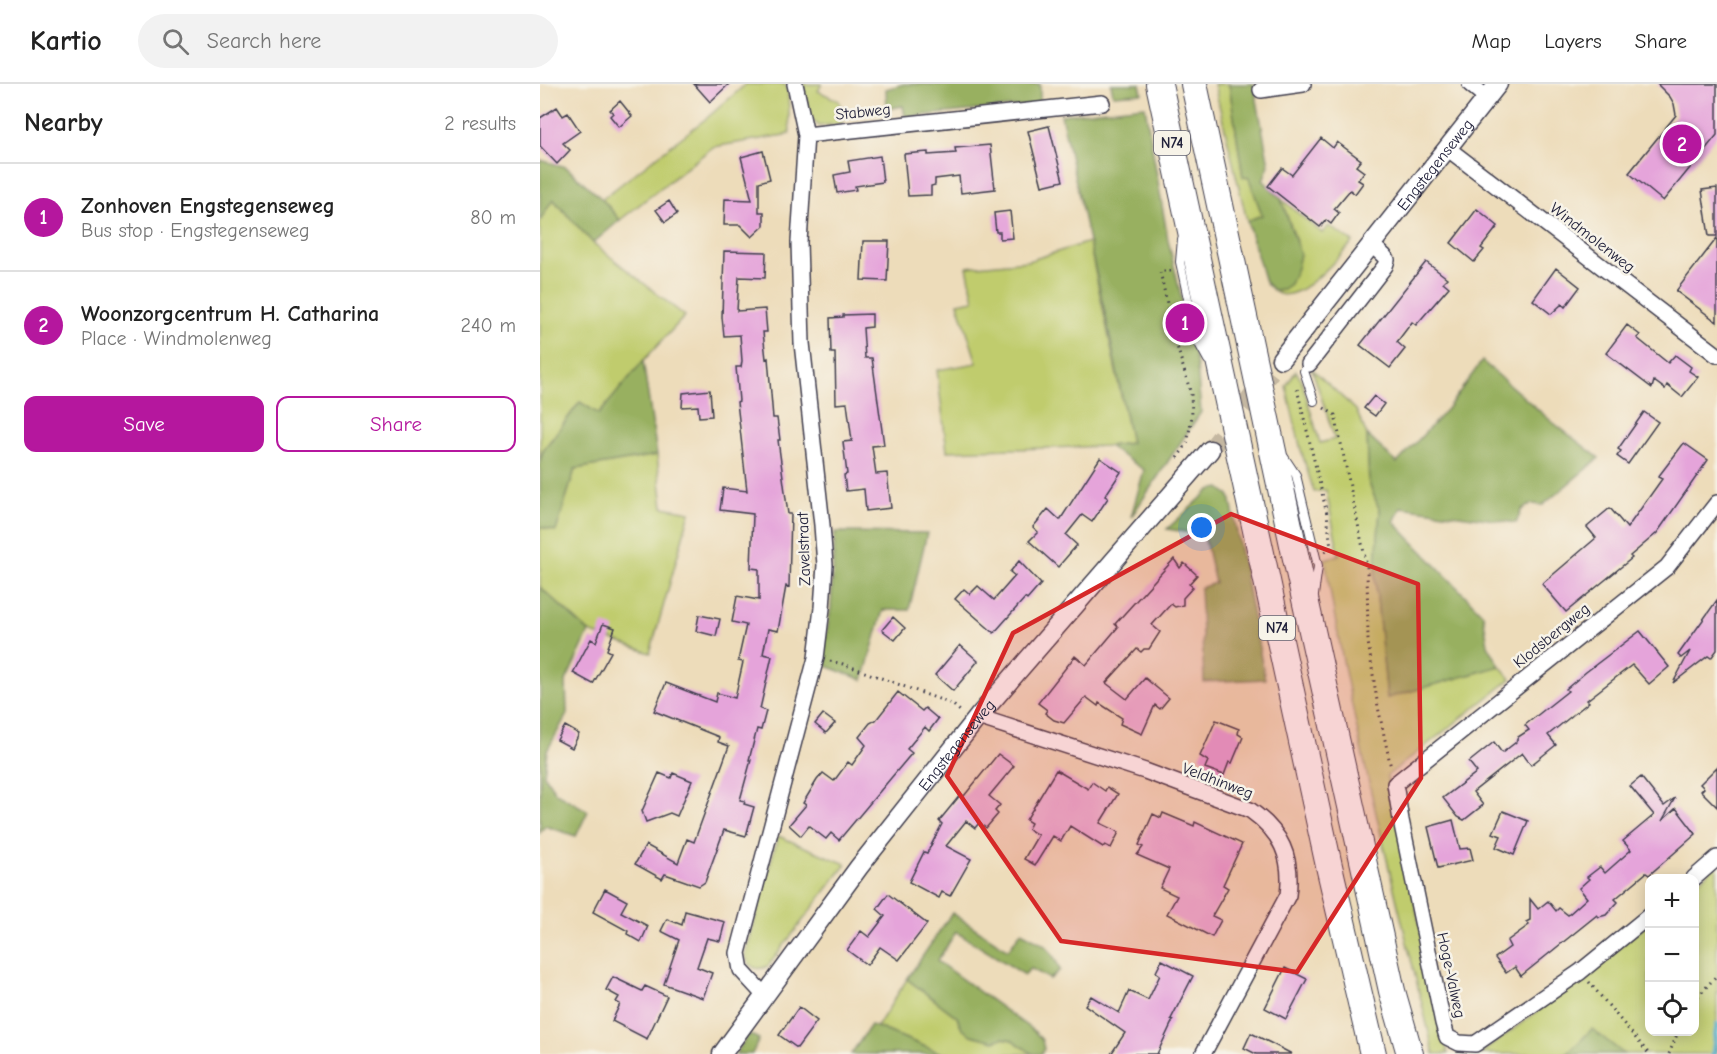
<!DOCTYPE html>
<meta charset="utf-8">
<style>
:root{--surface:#fff;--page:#f2f2f2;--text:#222;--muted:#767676;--line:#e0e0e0;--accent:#b5179e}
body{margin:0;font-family:"Comic Neue",sans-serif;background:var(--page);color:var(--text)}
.controls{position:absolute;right:18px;bottom:18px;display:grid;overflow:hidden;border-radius:12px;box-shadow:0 3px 15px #0003}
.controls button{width:54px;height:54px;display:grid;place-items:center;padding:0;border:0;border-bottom:2px solid var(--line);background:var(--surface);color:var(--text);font:30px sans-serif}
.you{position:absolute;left:662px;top:444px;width:21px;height:21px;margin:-15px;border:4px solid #fff;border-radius:50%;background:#1a73e8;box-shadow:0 0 0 9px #1a73e833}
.badge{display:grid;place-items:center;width:39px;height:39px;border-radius:50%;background:var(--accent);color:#fff;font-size:20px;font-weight:700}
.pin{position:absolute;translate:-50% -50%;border:3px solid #fff;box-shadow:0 2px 6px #0006}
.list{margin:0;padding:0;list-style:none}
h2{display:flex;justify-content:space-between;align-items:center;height:78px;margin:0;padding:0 24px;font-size:26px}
h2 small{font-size:20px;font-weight:400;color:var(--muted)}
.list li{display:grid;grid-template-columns:39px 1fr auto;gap:18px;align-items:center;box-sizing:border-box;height:108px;padding:0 24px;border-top:2px solid var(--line)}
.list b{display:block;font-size:22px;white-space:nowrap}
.list p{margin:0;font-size:20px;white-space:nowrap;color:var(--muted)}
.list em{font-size:20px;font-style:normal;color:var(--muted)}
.actions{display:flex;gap:12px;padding:18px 24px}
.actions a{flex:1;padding:14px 0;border:2px solid var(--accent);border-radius:12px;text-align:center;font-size:21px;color:var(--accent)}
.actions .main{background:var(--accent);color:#fff}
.icon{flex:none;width:33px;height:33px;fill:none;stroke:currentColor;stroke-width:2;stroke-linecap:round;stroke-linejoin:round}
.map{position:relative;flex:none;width:1177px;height:970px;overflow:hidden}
header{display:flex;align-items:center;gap:36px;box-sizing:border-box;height:84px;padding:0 30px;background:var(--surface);border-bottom:2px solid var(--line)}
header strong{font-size:28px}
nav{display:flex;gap:33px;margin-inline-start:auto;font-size:21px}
.search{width:420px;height:54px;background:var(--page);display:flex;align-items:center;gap:15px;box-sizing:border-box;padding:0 21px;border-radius:33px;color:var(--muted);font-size:22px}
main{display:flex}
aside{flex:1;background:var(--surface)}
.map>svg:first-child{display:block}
.green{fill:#c0cc6d;stroke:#717754;stroke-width:1.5}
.forest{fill:#98b060;stroke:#5d694e;stroke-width:1.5}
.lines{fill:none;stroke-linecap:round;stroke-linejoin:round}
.stream{stroke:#48a8c8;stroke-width:5}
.building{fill:#e5a4da}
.tertiary-tunnel{stroke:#c4b7a1;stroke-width:18;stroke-dasharray:18 9;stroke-linecap:butt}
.service-casing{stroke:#403e4e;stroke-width:10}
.minor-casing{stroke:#403e4e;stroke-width:18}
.tertiary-casing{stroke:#403e4e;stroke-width:21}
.trunk-casing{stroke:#403e4e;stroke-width:28}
.path{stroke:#403e4e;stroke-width:3;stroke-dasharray:1.5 4.5;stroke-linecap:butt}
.service{stroke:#fff;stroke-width:8}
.minor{stroke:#fff;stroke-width:15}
.tertiary{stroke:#fff;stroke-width:18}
.trunk{stroke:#fff;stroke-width:26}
.marked{fill:#d62828;fill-opacity:0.2;stroke:#d62828;stroke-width:4.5;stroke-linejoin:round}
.labels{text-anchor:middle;stroke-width:5;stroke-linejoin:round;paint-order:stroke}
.shield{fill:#f7f3e8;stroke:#62616f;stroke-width:1.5}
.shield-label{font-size:15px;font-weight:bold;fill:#22223b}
.street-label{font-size:16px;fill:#22223b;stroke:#f7f3e8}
</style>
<header>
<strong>Kartio</strong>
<div class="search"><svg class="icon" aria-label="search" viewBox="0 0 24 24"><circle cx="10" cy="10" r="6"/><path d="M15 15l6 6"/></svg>Search here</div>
<nav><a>Map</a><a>Layers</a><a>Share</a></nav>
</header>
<main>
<aside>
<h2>Nearby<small>2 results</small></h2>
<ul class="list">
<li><span class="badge">1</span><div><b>Zonhoven Engstegenseweg</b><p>Bus stop · Engstegenseweg</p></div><em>80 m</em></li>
<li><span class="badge">2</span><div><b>Woonzorgcentrum H. Catharina</b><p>Place · Windmolenweg</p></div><em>240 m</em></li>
</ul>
<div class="actions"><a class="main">Save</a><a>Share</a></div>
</aside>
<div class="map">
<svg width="1177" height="970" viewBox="0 0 1177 970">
<rect width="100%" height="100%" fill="#f7f3e8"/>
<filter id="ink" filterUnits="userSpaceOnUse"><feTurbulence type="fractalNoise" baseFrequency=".0167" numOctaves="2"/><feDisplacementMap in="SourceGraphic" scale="12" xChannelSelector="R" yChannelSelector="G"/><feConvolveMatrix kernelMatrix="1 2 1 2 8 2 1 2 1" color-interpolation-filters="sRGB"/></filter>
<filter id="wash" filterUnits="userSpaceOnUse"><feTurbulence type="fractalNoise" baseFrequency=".008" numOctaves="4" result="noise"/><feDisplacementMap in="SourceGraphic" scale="24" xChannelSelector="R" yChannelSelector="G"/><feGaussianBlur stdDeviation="1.35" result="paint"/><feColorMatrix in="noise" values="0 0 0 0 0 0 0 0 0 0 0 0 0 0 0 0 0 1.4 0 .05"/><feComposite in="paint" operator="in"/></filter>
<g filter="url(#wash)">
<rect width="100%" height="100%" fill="#eddcba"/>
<path class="green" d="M206,0H245L248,8L250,50L173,63L80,136L62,115L168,33Z
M263,0H282L278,7L299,17L304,33L301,40L279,42L271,35Z
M674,0H689L703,93H709L722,131L707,137Z
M12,114L53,159L145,232L103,277L59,331L40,318L3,366L0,378V137Z
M741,115L782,149L789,142L813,158C798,173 754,227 733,206L743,205L758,162Z
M549,158L591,359L568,362L407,367L397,286L437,279L418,219L434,216L427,183L488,177Z
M772,285L816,326L827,351L829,399L840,427L835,494L847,614L960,582L971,595L847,692L908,970H894C855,806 811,642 785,475L799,471L786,406L774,408L761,366L746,302L756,287L762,298L780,359L795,355Z
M117,371L123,423L150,428L110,569L49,548L0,503V443L16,447L35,385Z
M238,752L306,780L228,882C216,888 210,883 205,872Z
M1177,781V970H940L1046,891L1109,838L1110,948H1154L1155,800Z
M367,895L417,933L422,945L454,957L463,954L472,956L493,970H403L337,943Z"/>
<path class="forest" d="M364,0H500V20L365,33L363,22L347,25L346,5Z
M571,0H600L602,9L573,11Z
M689,0H714L729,81L723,96L741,115L760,170L757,184L750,200L743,205L733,206L725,198L707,137L722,131L709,94L703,93Z
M605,22L628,156L657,282L661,328L591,433L604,386L568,362L591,359L567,238L521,31Z
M0,76L26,83L62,115L80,136L53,159L13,115L0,137Z
M103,277L117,371L35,385L16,447L0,443V378L3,367L40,318L59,330Z
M942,277L1011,337L1059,374L1003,421L992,420L982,425L976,439L861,423L854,438L943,530L948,561L960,582L847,614L835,494L840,427L829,399L827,351L857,379L907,325Z
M680,404L690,412L725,595L664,598L660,504L675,499L664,451L627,445L670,406Z
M295,448L387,449L369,526H343L323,596L281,580L291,524Z
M0,503L49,548L26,597L27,630L7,667L4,691L16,709L48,727L36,752L5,742L0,749Z
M412,829L468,866L481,848C502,859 511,862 520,886L510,895L490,884L485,891L416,848L397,877L495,948L502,956L504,965L501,970H493L472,956L463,954L454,957L431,951L422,945L417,933L367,895Z
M331,941L337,943L403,970H311Z
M1052,945L1084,970H1027Z
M209,950L219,955L212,970H195Z"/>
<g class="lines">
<path class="stream" d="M1173,970L1177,941"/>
</g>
<g id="blocks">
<path class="building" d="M154,0H189L170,18Z
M1117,0H1177V51L1123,117L1089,89L1136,31L1134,20L1130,13Z
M80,17L92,32L79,43L70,32L73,29L70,26Z
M17,23L23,32L28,29L40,47L23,59L30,66L17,80L0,62V34Z
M509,42L523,97L502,102L488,47Z
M781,54L793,64L797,58L821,76L816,82L824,88L818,96L823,99L815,110L810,106L794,125L799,129L791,140L786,136L780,143L728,102L742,84L752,91Z
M450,61L455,105L421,109L419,92L395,95V101L391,102V111L368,112L364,70L388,68V71L416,69L415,64Z
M223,67L230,95L219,98V128H224V142L212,153L200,141H184L185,115L212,116L201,73Z
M340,72L343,98L315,102L316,106L297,109L294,91L310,88L308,77Z
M1177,104V152H1169L1162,106Z
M129,117L137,130L125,138L116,126Z
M937,125L958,142L941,164L944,166L934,178L911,159Z
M470,127L473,154L460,155V148H456L454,129Z
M1177,154V238L1136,207Z
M323,157H349L347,197L321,196Z
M184,167L226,168L225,194L199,193L197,227L225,225L227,248H223L226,275L228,274L233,334H237L240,356H238L248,430H251L249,503L246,502L238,547L228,545L223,570L232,572L220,625L226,627L221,646L217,645L209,676H211L200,716L205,717L204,720L214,723L206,752L184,746L165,798L159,802L125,790L122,795L95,780L106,761L138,779L147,755L154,758L189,662L178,658L179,653L114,627L126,599L175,618L177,609L195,614L203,578L198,577L206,541L192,538L197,512L219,516V485L211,484L213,430L180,426L183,404L207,407L197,318L199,317L196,283H201L202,277L200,251L184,252L182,233Z
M886,178L907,194L903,198L909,203L876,241L872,238L857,258L865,265L850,284L820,261Z
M1016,184L1040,203L1025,223L1022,220L1011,230L993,216Z
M332,230V243L323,244L325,274H332L344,361L332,362L336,390L347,389L351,424L326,427L324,405L306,407L304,391L307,390L303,358L312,357L307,319L296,320L295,269H291L290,234L303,233V231Z
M1087,241L1100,251L1097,254L1128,279L1135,271L1151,283L1149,287L1158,293L1142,313L1127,301L1125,305L1114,297L1112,304L1066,269Z
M170,306L172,332L159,333L158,322L142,323L143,309Z
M834,312L844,320L835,332L824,324Z
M1104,328L1118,338L1088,380L1077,372L1081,367L1078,365Z
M1144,359L1168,376L1117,449L1090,472L1092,474L1026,528L1002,500L1056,454L1047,443L1070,424L1087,444L1122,395L1118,393Z
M560,374L581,388L565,412L568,414L552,438L542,431L526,451L537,461L518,483L489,457L498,448L493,443L508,425L520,436Z
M634,475L640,484L644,479L657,491L649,500L653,503L643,514V521L635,523L631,520L612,541L620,548L609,565H604L601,568L597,565L566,599L587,615L605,594L629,614L620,625L615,621L602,650L580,640L582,634L559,619L558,622L546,613L524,639L514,636L505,629L507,626L498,619L535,572L546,581L578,543L575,540Z
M479,477L501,500L487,516L485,514L454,549L415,515L424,505L430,510L438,502L454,516L475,492L470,488Z
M1177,516V566L1171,574L1168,572L1133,599L1150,567L1141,574L1138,571Z
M159,531L180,535L176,552L156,547Z
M353,533L365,544L355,556L342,546Z
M63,540L75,544L67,566L71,568L53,600L33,589L51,555L56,558Z
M1100,547L1129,583L1109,600L1092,581L1047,616L1049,618L1008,651L1016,661L991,681L982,669L933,708L943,721L924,736L918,733L903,714L937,688L929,678L954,658L962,669L976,658L978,653L989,646L985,641L1028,607L1026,605L1046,588Z
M420,561L438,577L413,607L395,591Z
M358,608L382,627L385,624L398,635L389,647L385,643L367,665L372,669L299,756L291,749L286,755L269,742L261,752L249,741L266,721L263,719L277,696L283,689L294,697L308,678L312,681L326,661L319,653L330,639L336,636Z
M283,630L295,639L286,649L275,640Z
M676,636L699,645L698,650L703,653L692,679L689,678L684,691L665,684L668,677L660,672Z
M25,642L39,650L32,664L17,656Z
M458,670L474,682L449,712L460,721L455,727L458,730L446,744L439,739L435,744L426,737L406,762L431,775L410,812L402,808L399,814L369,798L384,768L387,769L402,740L399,737L421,710L424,712Z
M1177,683V723L1161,707L1164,704L1160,700Z
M516,686L548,705L552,698L565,707L567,703L578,710L560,739L579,748L571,764L565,761L563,763L530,742L521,757L513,752L495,781L484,775L498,751L488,745L491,739L486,736Z
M119,689L131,694L133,689L152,697L137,732L130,729L106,738L102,727Z
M1101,693L1124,722L1135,714L1122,737L1136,724L1156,750L1109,791L1106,789L1075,815L1078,818L1066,831L1059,833L1057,831L981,892L975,883L966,889L955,874L970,863L967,857L989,841L986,838L990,836V815L998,825L1008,817L1016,827L1019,824L1028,831L1047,814L1039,804L1049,795L1047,793L1060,783L1065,789L1091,766L1083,757L1114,731L1090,702Z
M963,727L988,737L974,771L956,763L961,752L953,749Z
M623,729L654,742L655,738L702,760L683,801L688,804L672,832L681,836L672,853L627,830L637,812L620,804L629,785L597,771L603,763L599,761L613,730L621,734Z
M913,736L920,765L930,764L933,776L898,784L888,743Z
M65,805L87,817L81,828L108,842L101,858L87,850L88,847L53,828Z
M348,810L387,840L359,876L340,863L327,881L307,866L321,847L329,853L345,832L337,825Z
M145,827L185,838L180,857L167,854L157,883L172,889L163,914L124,900L139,856L121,847L127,835L142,841Z
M622,876L653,892L631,935L633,936L617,970H571L585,949L545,921L551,912L579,929L589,907L608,916L620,891L616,888Z
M745,884L767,895L746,935L725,924Z
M73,893L102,907L105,902L127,912L107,955L72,937L80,920L76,918L79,913L66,906Z
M259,923L277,937L257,964L239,951Z
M711,949L752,970H716L704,964Z"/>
</g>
</g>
<g filter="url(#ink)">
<use href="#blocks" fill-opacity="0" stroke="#403e4e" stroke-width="1.5"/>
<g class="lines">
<path class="tertiary-tunnel" d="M670,366L741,275"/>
<g class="service-casing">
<path id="service" d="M642,155L640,178L657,256L668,276
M769,280L764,287L774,317
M744,373L756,391L778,482L774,511"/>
</g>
<g class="minor-casing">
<path id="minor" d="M930,0L947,14
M721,6L763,0
M266,51L562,19
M907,64L1177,271
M769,280L845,182L847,176L844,172L832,161
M438,633L605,687L710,726C741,748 753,773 748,811L663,970
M1154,794L1177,774
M1110,831L1040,888L935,960L919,959L907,953L903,939L861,736L855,700L1127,483L1177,419
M224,911L201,886L198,869L276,574L282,524L285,481L282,441L262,259L259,158L266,51L255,0"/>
</g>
<g class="tertiary-casing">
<g id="tertiary">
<path id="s1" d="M741,275L958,0"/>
<path id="s2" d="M182,970L319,783L438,633L670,366"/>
</g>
</g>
<g class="trunk-casing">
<path id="trunk" d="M619,0L789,782L833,970
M654,0L755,470L852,907L870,970"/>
</g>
<path class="path" d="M631,187H620L634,252L651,310L652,332L647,360L635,377
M757,305L787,430L791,464L785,468
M784,324L795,331L827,483L828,558L838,623L851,684
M290,577L303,580L412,620L420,627
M1049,898L1109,970
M1154,917L1177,891
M1129,970L1138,948"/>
<use href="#service" class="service"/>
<use href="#minor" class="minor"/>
<use href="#tertiary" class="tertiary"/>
<use href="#trunk" class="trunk"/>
</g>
</g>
<path class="marked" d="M691,430L878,500L881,694L757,888L521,857L407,692L473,549Z"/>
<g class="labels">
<g class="shield">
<rect x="614" y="47" width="36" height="24" rx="4.5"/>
<rect x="719" y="532" width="36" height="24" rx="4.5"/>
</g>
<g class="shield-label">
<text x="632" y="64">N74</text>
<text x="737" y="549">N74</text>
</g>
<g class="street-label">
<text transform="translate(323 27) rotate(-6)" y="6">Stabweg</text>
<text dy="6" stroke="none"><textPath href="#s1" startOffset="248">Engstegenseweg</textPath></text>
<text transform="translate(1053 153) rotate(38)" y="6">Windmolenweg</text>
<text transform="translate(263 465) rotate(-92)" y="6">Zavelstraat</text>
<text transform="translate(1011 551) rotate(-39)" y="6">Klodsbergweg</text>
<text dy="6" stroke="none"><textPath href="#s2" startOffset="388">Engstegenseweg</textPath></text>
<text transform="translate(678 696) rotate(21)" y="6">Veldhinweg</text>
<text transform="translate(912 891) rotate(78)" y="6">Hoge-Valweg</text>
</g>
</g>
</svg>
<div class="controls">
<button>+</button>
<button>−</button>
<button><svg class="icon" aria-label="locate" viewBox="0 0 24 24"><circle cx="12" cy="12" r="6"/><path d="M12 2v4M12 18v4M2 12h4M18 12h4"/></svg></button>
</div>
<div class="you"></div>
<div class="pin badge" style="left:645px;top:239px">1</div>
<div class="pin badge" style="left:1142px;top:60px">2</div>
</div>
</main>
